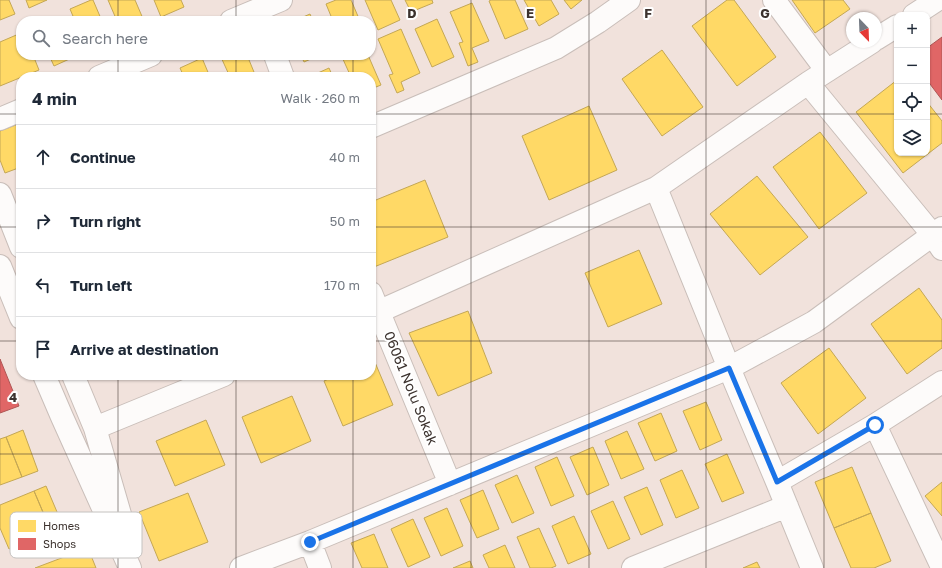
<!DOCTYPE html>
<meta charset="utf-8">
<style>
:root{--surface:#fff;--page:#f2f2f3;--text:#1f2937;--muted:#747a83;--line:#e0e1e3}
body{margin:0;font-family:"Golos Text",sans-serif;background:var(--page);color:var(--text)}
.controls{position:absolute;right:12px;top:12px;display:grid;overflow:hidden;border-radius:8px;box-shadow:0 1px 3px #0004}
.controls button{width:36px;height:36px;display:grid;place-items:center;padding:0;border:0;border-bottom:1px solid var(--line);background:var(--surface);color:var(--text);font:20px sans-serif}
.compass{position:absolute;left:846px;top:12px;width:36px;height:36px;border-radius:50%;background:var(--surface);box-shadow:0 1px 3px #0004;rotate:157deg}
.stop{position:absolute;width:12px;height:12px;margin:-9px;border:3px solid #1a73e8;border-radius:50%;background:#fff}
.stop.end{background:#1a73e8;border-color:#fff;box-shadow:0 1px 4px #0008}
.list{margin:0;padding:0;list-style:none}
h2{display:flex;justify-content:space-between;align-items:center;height:52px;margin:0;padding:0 16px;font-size:17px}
h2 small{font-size:13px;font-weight:400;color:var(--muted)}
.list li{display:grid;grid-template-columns:26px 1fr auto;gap:12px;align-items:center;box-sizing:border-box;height:64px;padding:0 16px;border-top:1px solid var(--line)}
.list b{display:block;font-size:15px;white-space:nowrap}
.list em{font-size:13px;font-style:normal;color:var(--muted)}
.icon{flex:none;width:22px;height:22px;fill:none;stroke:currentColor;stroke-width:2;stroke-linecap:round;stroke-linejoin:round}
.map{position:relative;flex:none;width:942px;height:568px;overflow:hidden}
.search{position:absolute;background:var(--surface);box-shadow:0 1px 3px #0004;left:16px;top:16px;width:360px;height:44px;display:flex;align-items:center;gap:10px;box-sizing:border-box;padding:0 14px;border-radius:16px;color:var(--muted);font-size:15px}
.panel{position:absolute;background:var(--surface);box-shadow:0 1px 3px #0004;left:16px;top:72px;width:360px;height:308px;border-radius:16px}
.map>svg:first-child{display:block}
.homes{fill:#ffd966;stroke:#c4a755}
.shops{fill:#e06666;stroke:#af5655}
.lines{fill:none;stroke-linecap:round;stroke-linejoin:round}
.minor-casing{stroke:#c9beb9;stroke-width:24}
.minor{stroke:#fdfbfa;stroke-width:22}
.route{stroke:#1a73e8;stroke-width:5}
.grid{fill:none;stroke:#3c322e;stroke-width:1;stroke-opacity:0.55}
.labels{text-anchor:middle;stroke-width:4;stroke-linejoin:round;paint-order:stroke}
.street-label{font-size:14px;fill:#3c322e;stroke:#fff}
.key{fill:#fff;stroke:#c4c2c0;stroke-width:1}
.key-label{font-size:11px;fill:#3c322e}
.grid-label{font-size:13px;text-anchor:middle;font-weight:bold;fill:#3c322e;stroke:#fff;stroke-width:4;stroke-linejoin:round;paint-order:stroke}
</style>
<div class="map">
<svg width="942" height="568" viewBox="0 0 942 568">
<rect width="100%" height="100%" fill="#f1e2dc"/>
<path class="homes" d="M0,0H9L15,14L0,20Z
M26,0H47L29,8Z
M91,0H93L102,21H75L70,9Z
M108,0H135L144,21H117Z
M154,0H181L184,7L161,17Z
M336,0H351L360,21H333L326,4Z
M365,0H391L400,20L378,30Z
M405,0H432L433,3L411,12Z
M491,0H515L528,29L505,39L489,1Z
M524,0H551L559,14L539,26Z
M564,0H582L571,9Z
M727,0H734L776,57L737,86L692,26Z
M792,0H843L850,9L815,33Z
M472,3L489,41L472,48L478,62L468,66L459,43L463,42L450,12Z
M310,14L313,21H294Z
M437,19L454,57L432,67L415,29Z
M401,29L420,73L401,82L404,90L397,93L389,75L393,74L378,39Z
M21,33V55H33L39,70L0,86V42Z
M662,50L703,107L662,136L622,79Z
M49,55H76V56L54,66Z
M220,55H247L256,77H230Z
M301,55H320L304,62Z
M346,55H368L381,85L371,89V77H351L342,57Z
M202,58L210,77H184L180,68Z
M329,68L333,77H309Z
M897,80V153H927V102L942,121V143L903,173L856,112Z
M589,106L617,170L549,200L522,136Z
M21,123V167L5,173L0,160V131Z
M820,132L867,193L819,229L773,167Z
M757,176L808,237L760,275L710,214Z
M425,180L448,237L374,267L371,259V202Z
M639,250L662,304L608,327L585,273Z
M919,288L942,320V348L907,374L871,324Z
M468,311L492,373L438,396L409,333Z
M829,348L866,398L818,434L781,383Z
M374,360L393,405L343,426L324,381L337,375H371V361Z
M292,396L311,441L261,463L242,417Z
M706,402L722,440L700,450L683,411Z
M661,413L677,451L655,461L638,423Z
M206,420L225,465L175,486L156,441Z
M23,430L38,471L22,477L6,437Z
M627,431L644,469L621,479L605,441Z
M6,437L22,477L0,485V439Z
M593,447L609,485L587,495L570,457Z
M727,454L744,493L722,502L705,464Z
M557,457L574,496L551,506L535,467Z
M852,467L871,513L834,528L815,482Z
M682,470L699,508L676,518L660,480Z
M517,475L534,513L512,523L495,485Z
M942,482V516L925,496Z
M46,486L63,526L51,531L34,491Z
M647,487L663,525L641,535L624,497Z
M483,490L499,529L477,538L460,500Z
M34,491L51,531L9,549L0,528V505Z
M188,493L208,542L159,561L139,512Z
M613,501L630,539L608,549L591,511Z
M447,508L463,546L441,556L424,518Z
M871,513L891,561L874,568H851L834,528Z
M574,516L591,554L568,564L552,526Z
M413,519L430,557L408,567L391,529Z
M539,528L556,566L551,568H530L517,537Z
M374,534L388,568H362L351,543Z
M505,545L515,568H489L483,555Z
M88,548L96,568H35Z
M470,561L473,568H453Z
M757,562L760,568H743Z"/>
<path class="shops" d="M942,37V100L927,80V48Z
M0,359L19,406L0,413Z"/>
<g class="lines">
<g class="minor-casing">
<path id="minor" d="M774,0L827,71
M914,15L937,0
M231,21L281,0
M876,39L897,26
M275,55L283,77
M99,77L151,55
M808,83L932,234L942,249
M0,119L21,110
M371,127L556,48L598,22L629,0
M656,188L729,368L777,482L812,568
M0,194L21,247
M0,266L21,318
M371,293L450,484
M371,315L656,188L808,83L872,42
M44,375L62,417L130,568
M73,375L95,428L124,528
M875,425L942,567
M95,428L224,375
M777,482L875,425L942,382
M310,542L320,568
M241,568L310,542L729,368L814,322L942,228
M633,568L787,506"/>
</g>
<use href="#minor" class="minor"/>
</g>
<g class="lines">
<path class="route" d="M310,542L729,368L777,482L875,425"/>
</g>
<path class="grid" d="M118,0V21M236,0V21M353,0V21M471,0V568M589,0V568M706,0V568M824,0V568M118,55V77M236,55V77M353,55V77M0,114H21M371,114H897M927,114H942M0,227H21M371,227H942M0,341H21M371,341H942M118,375V568M236,375V568M353,375V568M0,454H942"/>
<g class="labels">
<g class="street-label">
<text transform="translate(411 388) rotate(68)" y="5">06061 Nolu Sokak</text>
</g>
</g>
<rect x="10" y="512" width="132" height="46" rx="6" class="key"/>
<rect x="18" y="520" width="18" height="12" fill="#ffd966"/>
<rect x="18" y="538" width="18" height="12" fill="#e06666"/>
<g class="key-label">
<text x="43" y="530">Homes</text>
<text x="43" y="548">Shops</text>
</g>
<g class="grid-label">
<text x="412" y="18">D</text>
<text x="530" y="18">E</text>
<text x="648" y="18">F</text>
<text x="765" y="18">G</text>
<text x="13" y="402">4</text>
</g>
</svg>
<div class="controls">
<button>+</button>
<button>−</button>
<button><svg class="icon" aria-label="locate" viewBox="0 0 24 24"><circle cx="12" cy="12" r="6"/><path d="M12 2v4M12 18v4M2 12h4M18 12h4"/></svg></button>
<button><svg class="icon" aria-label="layers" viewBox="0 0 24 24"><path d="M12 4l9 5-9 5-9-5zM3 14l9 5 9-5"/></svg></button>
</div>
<svg class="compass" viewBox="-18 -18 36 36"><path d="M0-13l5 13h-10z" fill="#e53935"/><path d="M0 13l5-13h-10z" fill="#747a83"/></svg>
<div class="stop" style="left:875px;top:425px"></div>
<div class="stop end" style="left:310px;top:542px"></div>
<div class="search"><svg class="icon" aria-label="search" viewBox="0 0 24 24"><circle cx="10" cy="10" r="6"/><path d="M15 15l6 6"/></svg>Search here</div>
<section class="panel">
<h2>4 min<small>Walk · 260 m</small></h2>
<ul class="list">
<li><svg class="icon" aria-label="ahead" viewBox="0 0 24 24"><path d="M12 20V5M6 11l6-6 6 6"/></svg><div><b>Continue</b></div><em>40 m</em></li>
<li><svg class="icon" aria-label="right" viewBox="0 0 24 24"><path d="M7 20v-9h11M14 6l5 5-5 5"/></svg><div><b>Turn right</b></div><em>50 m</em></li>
<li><svg class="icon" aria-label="left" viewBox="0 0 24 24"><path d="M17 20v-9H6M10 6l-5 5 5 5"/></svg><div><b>Turn left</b></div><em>170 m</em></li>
<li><svg class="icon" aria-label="arrive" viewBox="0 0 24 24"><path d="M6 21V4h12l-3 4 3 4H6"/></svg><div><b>Arrive at destination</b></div></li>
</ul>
</section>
</div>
